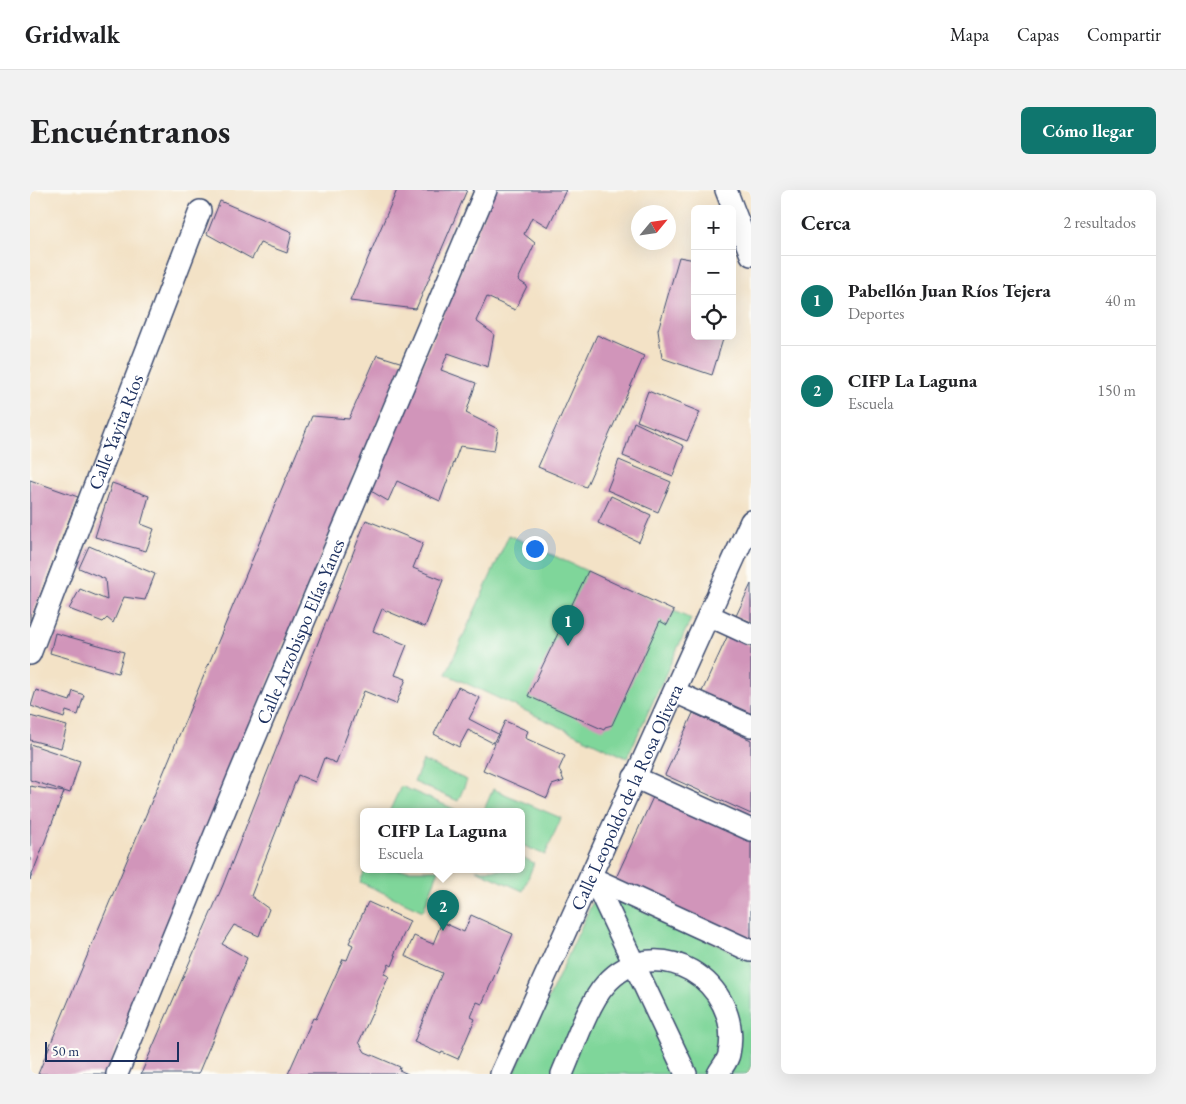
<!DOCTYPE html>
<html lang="es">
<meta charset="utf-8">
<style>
:root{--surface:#fff;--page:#f2f2f2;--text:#202124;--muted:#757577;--line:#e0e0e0;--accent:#0f766e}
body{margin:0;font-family:"EB Garamond",serif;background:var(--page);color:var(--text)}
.controls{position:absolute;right:15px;top:15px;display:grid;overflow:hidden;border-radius:8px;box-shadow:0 5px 20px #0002}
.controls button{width:45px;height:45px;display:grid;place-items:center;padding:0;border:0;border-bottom:1px solid var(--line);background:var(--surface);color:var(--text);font:25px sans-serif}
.compass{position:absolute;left:601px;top:15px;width:45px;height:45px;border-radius:50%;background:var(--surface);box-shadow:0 5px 20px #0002;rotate:61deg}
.scale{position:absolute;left:15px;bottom:12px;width:134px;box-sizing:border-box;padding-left:5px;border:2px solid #1b2f5e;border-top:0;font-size:14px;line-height:18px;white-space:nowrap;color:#1b2f5e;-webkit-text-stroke:4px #fdfcf7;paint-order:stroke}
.you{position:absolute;left:504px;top:358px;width:18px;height:18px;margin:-12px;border:4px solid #fff;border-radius:50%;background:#1a73e8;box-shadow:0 0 0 8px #1a73e833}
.badge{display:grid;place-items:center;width:32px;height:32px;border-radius:50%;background:var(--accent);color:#fff;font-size:16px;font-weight:700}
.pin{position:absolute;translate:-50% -41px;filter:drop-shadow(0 1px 2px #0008)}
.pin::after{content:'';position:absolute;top:26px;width:18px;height:15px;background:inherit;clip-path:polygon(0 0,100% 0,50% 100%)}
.popup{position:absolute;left:330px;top:618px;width:165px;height:65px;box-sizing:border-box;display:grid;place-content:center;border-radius:8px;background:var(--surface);filter:drop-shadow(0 1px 4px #0005);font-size:16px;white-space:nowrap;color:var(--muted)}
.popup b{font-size:19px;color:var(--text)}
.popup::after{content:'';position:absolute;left:50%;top:100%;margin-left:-10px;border:10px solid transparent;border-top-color:var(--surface)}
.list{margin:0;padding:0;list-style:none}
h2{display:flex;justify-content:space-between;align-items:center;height:65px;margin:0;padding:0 20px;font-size:21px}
h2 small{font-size:16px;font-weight:400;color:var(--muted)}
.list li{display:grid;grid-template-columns:32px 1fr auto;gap:15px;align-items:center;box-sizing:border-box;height:90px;padding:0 20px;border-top:1px solid var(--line)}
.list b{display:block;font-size:19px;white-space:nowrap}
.list p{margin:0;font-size:16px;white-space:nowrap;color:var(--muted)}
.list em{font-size:16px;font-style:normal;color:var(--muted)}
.icon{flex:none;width:28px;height:28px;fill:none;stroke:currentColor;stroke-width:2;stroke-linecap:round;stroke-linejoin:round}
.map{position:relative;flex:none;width:721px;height:884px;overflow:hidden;border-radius:8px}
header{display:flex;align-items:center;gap:30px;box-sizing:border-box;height:70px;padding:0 25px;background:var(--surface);border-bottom:1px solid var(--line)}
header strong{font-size:24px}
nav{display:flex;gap:28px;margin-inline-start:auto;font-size:18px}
.intro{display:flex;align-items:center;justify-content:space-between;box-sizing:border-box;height:120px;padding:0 30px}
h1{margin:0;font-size:35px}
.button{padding:12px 22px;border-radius:8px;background:var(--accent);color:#fff;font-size:18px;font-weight:700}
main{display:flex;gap:30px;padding:0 30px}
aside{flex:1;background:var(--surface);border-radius:8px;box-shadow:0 5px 20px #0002}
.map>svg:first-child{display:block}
.green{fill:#7fd69a;stroke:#4d827c}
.building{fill:#d195ba}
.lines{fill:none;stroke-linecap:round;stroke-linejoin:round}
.street-casing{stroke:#3b4a6e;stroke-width:24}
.street{stroke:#fff;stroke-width:21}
.labels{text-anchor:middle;stroke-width:5;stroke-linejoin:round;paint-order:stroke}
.street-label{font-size:19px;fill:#1b2f5e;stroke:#fdfcf7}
</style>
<header>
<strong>Gridwalk</strong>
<nav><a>Mapa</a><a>Capas</a><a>Compartir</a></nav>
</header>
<div class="intro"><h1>Encuéntranos</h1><a class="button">Cómo llegar</a></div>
<main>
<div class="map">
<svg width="721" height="884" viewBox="0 0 721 884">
<rect width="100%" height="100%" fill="#fdfcf7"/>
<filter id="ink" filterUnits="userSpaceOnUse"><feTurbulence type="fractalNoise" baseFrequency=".02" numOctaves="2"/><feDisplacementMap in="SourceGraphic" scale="10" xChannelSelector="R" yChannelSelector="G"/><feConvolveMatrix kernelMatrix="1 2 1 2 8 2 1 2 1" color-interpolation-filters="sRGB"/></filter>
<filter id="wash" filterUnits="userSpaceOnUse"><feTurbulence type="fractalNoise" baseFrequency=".0096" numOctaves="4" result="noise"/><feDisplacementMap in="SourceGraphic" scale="20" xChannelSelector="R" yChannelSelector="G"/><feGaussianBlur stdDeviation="1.12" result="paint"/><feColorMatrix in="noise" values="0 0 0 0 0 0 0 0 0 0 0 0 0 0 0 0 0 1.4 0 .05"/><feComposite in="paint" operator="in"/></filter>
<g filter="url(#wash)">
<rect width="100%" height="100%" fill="#f3e2c6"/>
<path class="green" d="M479,345L661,429L597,568L416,484Z
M393,571L437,590L428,611L384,592Z
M371,596L431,622H359Z
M463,599L531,628L515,665L492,655V622H453Z
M492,667L504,673L493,701L446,680H492Z
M335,680H409L393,721L330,692Z
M568,700L721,770V876L717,884H484Z"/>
<g id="blocks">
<path class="building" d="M367,0H437L386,119L320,111Z
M464,0H536L518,37L502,27L494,44L505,53L488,90L497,96L485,120L457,107L446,131L464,144L458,177L418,163L411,180L446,193L436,223L468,239L464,261L430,256L410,311L367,291L358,311L341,301Z
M190,11L262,42L257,63L230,53L222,69L177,44Z
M649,67L665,70V146H694L682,185L632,168L628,140Z
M567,145L614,166L556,297L508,277Z
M347,165L373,173L324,286L76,884H8L282,226L319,229Z
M618,201L670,222L657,251L607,231Z
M604,232L654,256L643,286L593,266Z
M589,270L641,292L628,322L577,300Z
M0,290L48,307L0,432Z
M82,293L119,306L111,334L124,339L116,361L65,347Z
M581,306L621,325L609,352L568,333Z
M336,330L393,353L383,378L413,390L395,437L352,419L343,441L377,455L365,485L376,489L366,514L334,501L306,573L294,568L285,592L268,585L221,706L239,719L229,746L204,735L192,754L217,768L168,884H111L193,695Z
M59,356L125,384L115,410L94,407L83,433L77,428L73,432L39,419L50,399L77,410L75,389L49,378Z
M558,381L644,421L637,435L630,431L582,535L575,537L574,540L498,506Z
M721,394V432L706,426Z
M25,443L94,462L88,483L20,463Z
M698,445L721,456V532L669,508Z
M428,497L450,508L439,529L468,544L463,553L438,540L429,557L404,544Z
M6,500L40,511L43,501L54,505L48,525L36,521L34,528L1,516Z
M663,523L721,550V624L635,585Z
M0,526L37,536L31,558L0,550Z
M475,531L498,541L495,548L535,566L529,579L534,591L522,595L517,608L453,580Z
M0,554L50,571L40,603L0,590Z
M0,596L34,602L0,690Z
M624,605L721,649V752L585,690Z
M338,712L380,731L364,765L366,766L362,776L359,774L354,784L359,786L329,852L335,862L370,877L369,880L378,884H258L283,828L286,829L313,769L317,770L323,755L319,753Z
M441,725L483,744L452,814L447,812L441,827L445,829L428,869L412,862L411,864L384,852L412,783L375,766L384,746L403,754L412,732L434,742Z"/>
</g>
</g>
<g filter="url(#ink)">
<use href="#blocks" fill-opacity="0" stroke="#3b4a6e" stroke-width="1"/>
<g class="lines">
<g class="street-casing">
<g id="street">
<path d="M696,0L721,65"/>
<path d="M680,426L721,445"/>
<path id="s1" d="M0,464L170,21"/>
<path d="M645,502L721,536"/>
<path d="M604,587L721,640"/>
<path d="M562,688L721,761"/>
<path d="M574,694L570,702L656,884"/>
<path id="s2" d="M87,884L208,588L456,0"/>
<path id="s3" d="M471,884L721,331"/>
<path d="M532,884C543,859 558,814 575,795C625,737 714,792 699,864C698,871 691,878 688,884"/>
</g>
</g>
<use href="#street" class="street"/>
</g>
</g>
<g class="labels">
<g class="street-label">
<text dy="7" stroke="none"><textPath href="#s1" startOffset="238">Calle Yayita Ríos</textPath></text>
<text dy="7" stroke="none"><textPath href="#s2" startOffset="479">Calle Arzobispo Elías Yanes</textPath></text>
<text dy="7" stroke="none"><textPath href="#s3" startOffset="304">Calle Leopoldo de la Rosa Olivera</textPath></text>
</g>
</g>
</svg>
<div class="controls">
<button>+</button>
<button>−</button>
<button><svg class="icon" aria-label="locate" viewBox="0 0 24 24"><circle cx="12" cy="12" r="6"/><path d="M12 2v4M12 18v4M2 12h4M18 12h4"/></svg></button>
</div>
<svg class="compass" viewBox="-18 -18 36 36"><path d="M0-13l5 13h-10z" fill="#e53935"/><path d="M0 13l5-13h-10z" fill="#757577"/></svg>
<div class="scale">50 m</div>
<div class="you"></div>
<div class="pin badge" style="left:538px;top:456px">1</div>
<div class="pin badge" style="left:413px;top:741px">2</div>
<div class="popup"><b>CIFP La Laguna</b>Escuela</div>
</div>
<aside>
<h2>Cerca<small>2 resultados</small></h2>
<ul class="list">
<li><span class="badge">1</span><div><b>Pabellón Juan Ríos Tejera</b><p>Deportes</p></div><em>40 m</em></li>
<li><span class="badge">2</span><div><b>CIFP La Laguna</b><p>Escuela</p></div><em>150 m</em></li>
</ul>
</aside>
</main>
